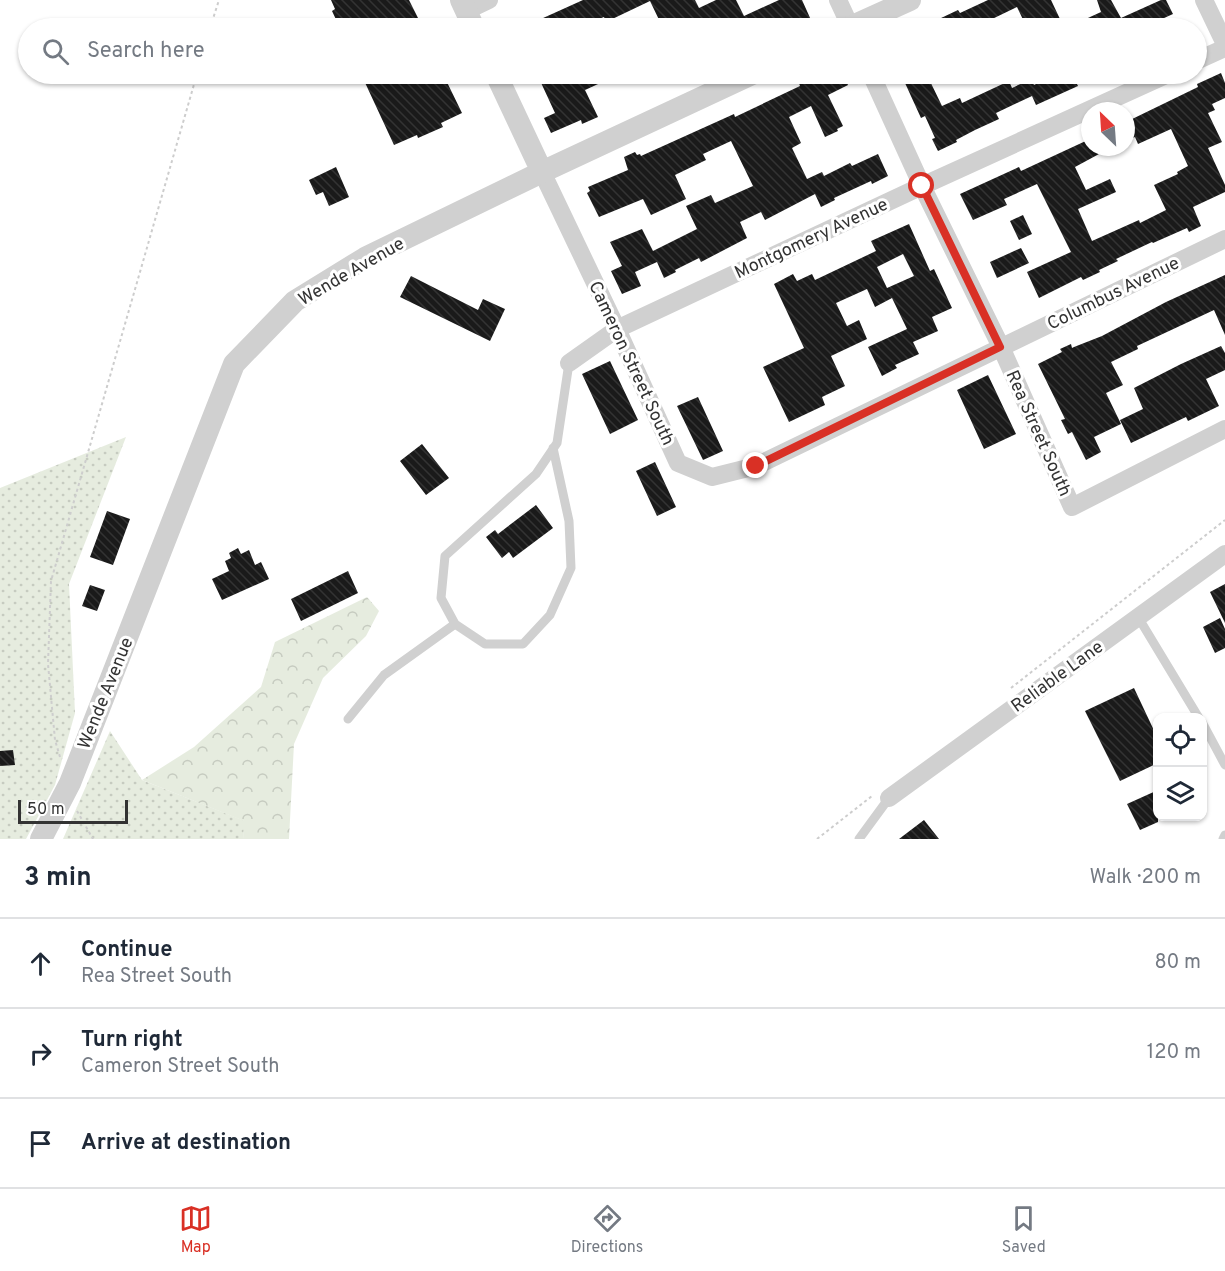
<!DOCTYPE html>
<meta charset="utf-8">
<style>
:root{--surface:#fff;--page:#f6f6f7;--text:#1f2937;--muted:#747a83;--line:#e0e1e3;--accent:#d93025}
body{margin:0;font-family:Overpass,sans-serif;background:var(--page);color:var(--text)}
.controls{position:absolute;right:18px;bottom:18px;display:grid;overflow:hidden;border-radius:12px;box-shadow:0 2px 4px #0004}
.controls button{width:54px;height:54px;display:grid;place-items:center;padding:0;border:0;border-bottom:2px solid var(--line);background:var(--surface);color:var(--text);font:30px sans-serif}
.compass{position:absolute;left:1081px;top:102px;width:54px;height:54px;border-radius:50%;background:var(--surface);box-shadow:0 2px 4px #0004;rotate:335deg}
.scale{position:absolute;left:18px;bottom:15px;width:110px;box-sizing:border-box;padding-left:6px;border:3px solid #333;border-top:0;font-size:16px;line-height:21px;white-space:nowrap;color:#333;-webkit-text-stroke:4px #fff;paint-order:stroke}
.stop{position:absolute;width:18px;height:18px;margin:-14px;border:4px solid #d93025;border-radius:50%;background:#fff}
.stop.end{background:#d93025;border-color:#fff;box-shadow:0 2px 6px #0008}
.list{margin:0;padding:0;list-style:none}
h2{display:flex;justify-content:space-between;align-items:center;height:78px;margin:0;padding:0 24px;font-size:26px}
h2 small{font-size:20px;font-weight:400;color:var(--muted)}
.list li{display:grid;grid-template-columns:39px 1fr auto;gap:18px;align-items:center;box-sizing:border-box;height:90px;padding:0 24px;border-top:2px solid var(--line)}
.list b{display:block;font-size:22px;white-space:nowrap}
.list p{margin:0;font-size:20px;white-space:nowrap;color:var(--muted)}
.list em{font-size:20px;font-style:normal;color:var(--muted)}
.icon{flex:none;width:33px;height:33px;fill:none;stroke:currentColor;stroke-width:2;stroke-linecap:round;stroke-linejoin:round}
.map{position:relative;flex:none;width:1225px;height:839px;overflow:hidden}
.search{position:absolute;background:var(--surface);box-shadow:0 2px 4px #0004;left:18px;right:18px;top:18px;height:66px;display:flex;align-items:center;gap:15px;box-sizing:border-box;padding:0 21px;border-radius:33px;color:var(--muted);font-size:22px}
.sheet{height:348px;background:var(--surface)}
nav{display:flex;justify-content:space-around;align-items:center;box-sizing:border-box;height:84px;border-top:2px solid var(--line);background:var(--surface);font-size:16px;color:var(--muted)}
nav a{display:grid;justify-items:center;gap:3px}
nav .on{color:var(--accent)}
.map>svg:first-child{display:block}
.green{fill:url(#green-dots)}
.forest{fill:url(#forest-crowns)}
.building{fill:url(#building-back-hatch);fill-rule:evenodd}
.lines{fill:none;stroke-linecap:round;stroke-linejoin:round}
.path{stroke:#cdcdcd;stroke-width:2;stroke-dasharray:3 3;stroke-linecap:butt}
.service{stroke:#d0d0d0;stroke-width:9}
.minor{stroke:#d0d0d0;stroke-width:18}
.tertiary{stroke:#d0d0d0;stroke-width:22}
.route{stroke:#d93025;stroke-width:8}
.labels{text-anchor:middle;stroke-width:6;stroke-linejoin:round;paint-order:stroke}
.street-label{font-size:18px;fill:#333;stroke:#fff}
</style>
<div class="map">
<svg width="1225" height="839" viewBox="0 0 1225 839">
<defs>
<pattern id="green-dots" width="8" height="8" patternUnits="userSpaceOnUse" patternTransform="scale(1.5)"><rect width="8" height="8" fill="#e6ecdf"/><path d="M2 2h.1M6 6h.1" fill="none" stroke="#c6cbc0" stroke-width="1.8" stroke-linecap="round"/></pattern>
<pattern id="forest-crowns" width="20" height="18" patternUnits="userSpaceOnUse" patternTransform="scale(1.5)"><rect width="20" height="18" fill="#e6ecdf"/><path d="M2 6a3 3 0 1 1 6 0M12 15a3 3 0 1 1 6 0" fill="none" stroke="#c6cbc0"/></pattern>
<pattern id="building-back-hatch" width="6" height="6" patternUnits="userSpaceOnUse" patternTransform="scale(1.5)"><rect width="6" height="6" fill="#1a1a1a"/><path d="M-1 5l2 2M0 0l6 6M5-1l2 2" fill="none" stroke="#333"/></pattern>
</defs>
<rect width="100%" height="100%" fill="#fff"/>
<path class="green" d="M126,437L69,584L75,713L55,785L26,839H0V488Z
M110,731L142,780L245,821L243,839H63Z"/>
<path class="forest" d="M367,597L379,611L366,636L323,678L294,744L289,839H243L244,821L142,780L194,747L261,687L275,642Z"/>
<path class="building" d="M331,0H409L423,28H340L332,11L335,9Z
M583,0H695L699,8L716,0H736L744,16L779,0H802L811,20L797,26L796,23L784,28H663L650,1L606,22L604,17L579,28H521Z
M988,0H1051L1060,19L1040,28H1027L1017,7L988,21L992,28H920L958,10L960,13Z
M1097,0H1111L1121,18L1161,0H1166L1173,14L1142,28H1066L1101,12Z
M1221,73L1225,83V98L1212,104L1215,110L1208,113L1222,142L1208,148L1225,185V192L1193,207L1201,226L1189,232L1187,228L1153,243L1152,242L1116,259L1118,261L1099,270L1100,272L1083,280L1081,277L1039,298L1027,272L1071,252L1037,184L1004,199L1007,205L973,220L960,194L1019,167L1021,171L1090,139V147H1112L1075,167L1086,190L1110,179L1116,192L1078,209L1092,241L1139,220L1140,223L1166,210L1154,185L1178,174L1177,172L1188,166L1171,129L1138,144L1135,137L1126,141V122L1198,87L1197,84Z
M361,74H443L462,113L441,123L443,127L418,138L417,135L394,145Z
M537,74H620L585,90L598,117L582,124L581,120L551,133L544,118L555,113Z
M818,74H843L848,85L828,95L843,126L837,129L838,131L825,137L811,106L789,117L801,143L792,148L807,179L822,172L824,176L850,163L852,166L878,154L888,176L872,184L871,181L834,198L835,200L821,207L815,194L765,220L761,212L740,222L747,238L701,262L699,258L675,270L676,272L664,278L657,262L635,272L641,286L622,294L611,271L622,266L610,242L642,229L653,251L697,229L686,206L711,195L715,203L753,186L731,141L703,154L706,160L675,175L686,199L651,215L643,199L599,217L587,193L590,191L588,187L628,170L624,157L635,152L637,155L640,154L641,156L734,114L735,117L800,86L799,83Z
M923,74L925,79L928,77L942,106L960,98L962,103L1009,81L1012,88L1031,79L1034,85L1057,74H1072L1078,86L1036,105L1032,96L996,113L999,119L975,130L956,140L957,142L938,151L932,139L935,138L925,116L921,118L905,83Z
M336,167L349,197L329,206L323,192L316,195L309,180Z
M1023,215L1032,234L1019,240L1010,221Z
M909,224L930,271L934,269L952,308L932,317L938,331L913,342L919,354L895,365L897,368L882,376L868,347L907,329L892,298L875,307L867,289L836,303L847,326L859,320L867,339L831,356L845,386L822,397L825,405L789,422L763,367L804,348L774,284L793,274L797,281L812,274L815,280L876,251L871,241ZM903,254L914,276L887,288L877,267Z
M1021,248L1029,263L997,278L990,262Z
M1225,275V335L1214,310L1137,346L1138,349L1111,362L1123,385L1106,393L1121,424L1094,437L1101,452L1086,460L1072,432L1068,434L1061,420L1065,419L1038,364L1062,352L1060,349L1071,344L1072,348L1074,347L1102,336L1166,302Z
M411,276L478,310L483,299L505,309L490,341L400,297Z
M1221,346L1225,353V370L1206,379L1219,406L1188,421L1186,417L1131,443L1120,420L1143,409L1134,388L1181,364Z
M610,361L638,420L610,434L582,374Z
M988,375L1016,434L984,449L957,390Z
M698,397L723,451L703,460L677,406Z
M422,444L449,478L426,495L400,461Z
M655,462L676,507L657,516L636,471Z
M536,505L553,528L513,558L509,552L502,558L486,537L495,530L498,534Z
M107,511L130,519L113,565L90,557Z
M238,548L241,554L249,550L255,565L261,562L269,579L222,600L212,579L229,571L225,561L231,558L229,553Z
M348,571L358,593L301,621L291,599Z
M1225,584V623L1210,592Z
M90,585L105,590L97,611L82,606Z
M1220,618L1225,629V648L1215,653L1203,627Z
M1134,688L1158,739V763L1120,781L1085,711Z
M13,750L15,765L0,766V751Z
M1158,790V822L1140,830L1127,804Z
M924,820L939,839H899Z"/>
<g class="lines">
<path class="path" d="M210,28L219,0
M1011,688L1225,520
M60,757L55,740L48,664L51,581L197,74
M77,811L93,839
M817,839L872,796"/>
<path class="service" d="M553,448L569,521L571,568L550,615L523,644H485L455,624L441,598L445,556L536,474L557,443L569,363
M1138,617L1199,718
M348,719L384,675L455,624
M1202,722L1225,765
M859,839L889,798
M1223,839L1225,835"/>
<path class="minor" d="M838,0L851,28
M1204,0L1225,44
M466,11L489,0
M1196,61L1225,48
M871,74L922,186L1001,347L1072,507L1225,429
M542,172L617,329L678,463L712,477L756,466L1225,239
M569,363L617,329L922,186L1168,74
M889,798L1225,554"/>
<path class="tertiary" d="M461,0L474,28
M848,28L910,0
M496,74L542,172
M41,839L70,783L234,364L295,301L365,258L542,172L752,74"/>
</g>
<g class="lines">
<path class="route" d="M756,466L1000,347L922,186"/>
</g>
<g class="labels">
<g class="street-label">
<text transform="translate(811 238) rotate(-25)" y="6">Montgomery Avenue</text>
<text transform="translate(351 271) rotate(-30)" y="6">Wende Avenue</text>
<text transform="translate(1113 293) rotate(-26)" y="6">Columbus Avenue</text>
<text transform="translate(632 363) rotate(65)" y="6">Cameron Street South</text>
<text transform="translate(1039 433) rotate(66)" y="6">Rea Street South</text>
<text transform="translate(1057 676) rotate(-36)" y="6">Reliable Lane</text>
<text transform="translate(105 693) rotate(-68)" y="6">Wende Avenue</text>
</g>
</g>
</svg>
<div class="controls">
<button><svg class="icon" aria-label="locate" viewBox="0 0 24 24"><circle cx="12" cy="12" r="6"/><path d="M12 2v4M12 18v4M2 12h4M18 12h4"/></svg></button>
<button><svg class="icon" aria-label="layers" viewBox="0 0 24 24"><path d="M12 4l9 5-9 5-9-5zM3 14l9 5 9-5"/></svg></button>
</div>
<svg class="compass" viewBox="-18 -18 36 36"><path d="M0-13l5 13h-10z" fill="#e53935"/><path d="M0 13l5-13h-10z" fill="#747a83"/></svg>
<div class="scale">50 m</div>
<div class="stop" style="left:922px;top:186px"></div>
<div class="stop end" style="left:756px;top:466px"></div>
<div class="search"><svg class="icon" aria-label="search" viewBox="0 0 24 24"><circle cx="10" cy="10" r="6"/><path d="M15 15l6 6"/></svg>Search here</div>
</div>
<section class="sheet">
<h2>3 min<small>Walk · 200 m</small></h2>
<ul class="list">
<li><svg class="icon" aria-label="ahead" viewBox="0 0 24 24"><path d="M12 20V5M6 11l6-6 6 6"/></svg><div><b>Continue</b><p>Rea Street South</p></div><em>80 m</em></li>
<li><svg class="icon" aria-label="right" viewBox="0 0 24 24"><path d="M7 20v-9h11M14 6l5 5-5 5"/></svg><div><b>Turn right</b><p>Cameron Street South</p></div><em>120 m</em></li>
<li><svg class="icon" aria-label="arrive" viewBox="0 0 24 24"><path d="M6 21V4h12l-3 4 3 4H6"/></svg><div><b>Arrive at destination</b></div></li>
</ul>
</section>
<nav>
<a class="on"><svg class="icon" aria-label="map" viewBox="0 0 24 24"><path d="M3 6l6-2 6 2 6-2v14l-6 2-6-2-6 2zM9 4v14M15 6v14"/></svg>Map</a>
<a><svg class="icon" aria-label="directions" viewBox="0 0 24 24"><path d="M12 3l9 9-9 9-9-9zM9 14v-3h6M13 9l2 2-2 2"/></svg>Directions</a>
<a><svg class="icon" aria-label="saved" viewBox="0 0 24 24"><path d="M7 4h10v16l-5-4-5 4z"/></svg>Saved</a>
</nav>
